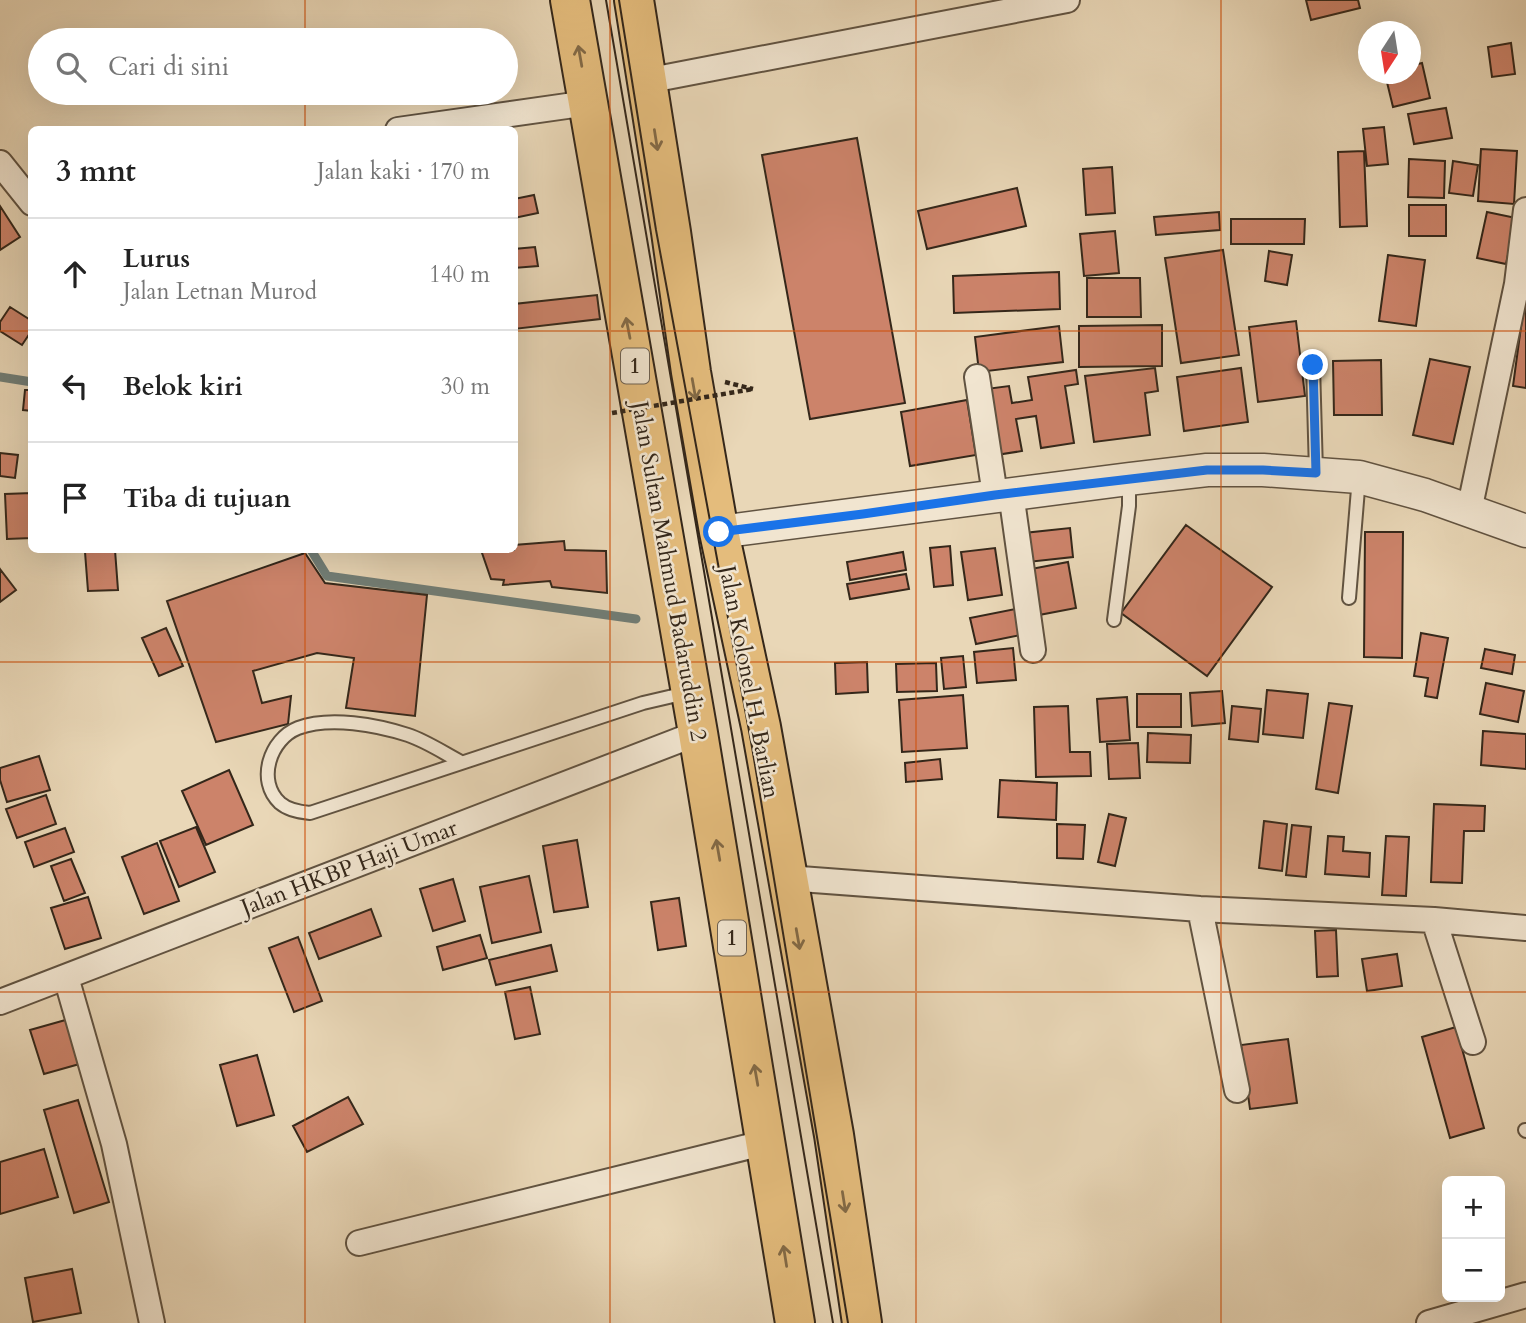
<!DOCTYPE html>
<html lang="id">
<meta charset="utf-8">
<style>
:root{--surface:#fff;--page:#f2f2f2;--text:#222;--muted:#767676;--line:#e0e0e0}
body{margin:0;font-family:Cardo,serif;background:var(--page);color:var(--text)}
.controls{position:absolute;right:21px;bottom:21px;display:grid;overflow:hidden;border-radius:10px;box-shadow:0 7px 28px #0002}
.controls button{width:63px;height:63px;display:grid;place-items:center;padding:0;border:0;border-bottom:2px solid var(--line);background:var(--surface);color:var(--text);font:35px sans-serif}
.compass{position:absolute;left:1358px;top:21px;width:63px;height:63px;border-radius:50%;background:var(--surface);box-shadow:0 7px 28px #0002;rotate:192deg}
.stop{position:absolute;width:21px;height:21px;margin:-16px;border:5px solid #1a73e8;border-radius:50%;background:#fff}
.stop.end{background:#1a73e8;border-color:#fff;box-shadow:0 2px 7px #0008}
.list{margin:0;padding:0;list-style:none}
h2{display:flex;justify-content:space-between;align-items:center;height:91px;margin:0;padding:0 28px;font-size:30px}
h2 small{font-size:23px;font-weight:400;color:var(--muted)}
.list li{display:grid;grid-template-columns:46px 1fr auto;gap:21px;align-items:center;box-sizing:border-box;height:112px;padding:0 28px;border-top:2px solid var(--line)}
.list b{display:block;font-size:26px;white-space:nowrap}
.list p{margin:0;font-size:23px;white-space:nowrap;color:var(--muted)}
.list em{font-size:23px;font-style:normal;color:var(--muted)}
.icon{flex:none;width:38px;height:38px;fill:none;stroke:currentColor;stroke-width:2;stroke-linecap:round;stroke-linejoin:round}
.map{position:relative;flex:none;width:1526px;height:1323px;overflow:hidden}
.search{position:absolute;background:var(--surface);box-shadow:0 7px 28px #0002;left:28px;top:28px;width:490px;height:77px;display:flex;align-items:center;gap:18px;box-sizing:border-box;padding:0 24px;border-radius:38px;color:var(--muted);font-size:26px}
.panel{position:absolute;background:var(--surface);box-shadow:0 7px 28px #0002;left:28px;top:126px;width:490px;height:427px;border-radius:10px}
.map>svg:first-child{display:block}
.lines{fill:none;stroke-linecap:round;stroke-linejoin:round}
.stream{stroke:#717e77;stroke-width:9}
.building{fill:#cc836a;stroke:#34271a;stroke-width:2}
.service-casing{stroke:#615341;stroke-width:16}
.minor-casing{stroke:#615341;stroke-width:28}
.tertiary-casing{stroke:#615341;stroke-width:35}
.trunk-casing{stroke:#34271a;stroke-width:42}
.path{stroke:#34271a;stroke-width:4.5;stroke-dasharray:5 3.5;stroke-linecap:butt}
.service{stroke:#f1e5d0;stroke-width:12}
.minor{stroke:#f1e5d0;stroke-width:24}
.tertiary{stroke:#f1e5d0;stroke-width:32}
.trunk{stroke:#e4bc7c;stroke-width:38}
.tram{stroke:#34271a;stroke-width:2}
.path-bridge{stroke:#34271a;stroke-width:4.5;stroke-dasharray:5 3.5;stroke-linecap:butt}
.oneway{stroke:#836a46}
.route{stroke:#1a73e8;stroke-width:9}
.grid{fill:none;stroke:#cd520e;stroke-width:2;stroke-opacity:0.55}
.labels{text-anchor:middle;stroke-width:5;stroke-linejoin:round;paint-order:stroke}
.shield{fill:#f1e5d0;stroke:#6d6051;stroke-width:2}
.shield-label{font-size:21px;font-weight:bold;fill:#34271a}
.street-label{font-size:23px;fill:#34271a;stroke:#f1e5d0}
</style>
<div class="map">
<svg width="1526" height="1323" viewBox="0 0 1526 1323">
<rect width="100%" height="100%" fill="#e9d7b7"/>
<filter id="stains"><feTurbulence type="fractalNoise" baseFrequency=".00286" numOctaves="4"/><feColorMatrix values="0 0 0 0 .2 0 0 0 0 .09 0 0 0 0 .02 0 0 0 .5 -.17"/></filter>
<radialGradient id="worn" r=".72"><stop offset=".6" stop-color="#630" stop-opacity="0"/><stop offset="1" stop-color="#630" stop-opacity=".3"/></radialGradient>
<g class="lines">
<path class="stream" d="M0,377L32,382
M311,550L327,576L636,619"/>
</g>
<path class="building" d="M1306,0H1358L1360,8L1311,20Z
M1511,43L1515,74L1492,77L1488,47Z
M1422,63L1430,98L1393,107L1385,74H1410V66Z
M1446,108L1452,138L1414,144L1408,114Z
M1384,127L1388,164L1367,166L1363,129Z
M857,138L905,403L810,419L762,155Z
M1481,149L1517,151L1514,204L1478,201Z
M1364,151L1367,226L1340,227L1338,152Z
M1409,159L1445,161L1444,198L1408,197Z
M1453,161L1478,165L1473,196L1449,193Z
M1112,167L1115,213L1086,215L1083,169Z
M1017,188L1026,226L927,249L918,211Z
M534,195L538,213L514,218V199Z
M1409,205H1446V236H1409Z
M0,206L20,237L0,250Z
M1219,212L1220,230L1156,235L1154,217Z
M1487,212L1516,218L1506,264L1477,258Z
M1231,219H1305L1304,244H1231Z
M1115,231L1119,273L1084,276L1080,234Z
M535,247L538,266L514,268V249Z
M1223,250L1239,355L1181,363L1165,258Z
M1269,251L1292,255L1287,285L1265,281Z
M1388,255L1425,260L1416,326L1379,321Z
M1059,272L1060,309L954,313L953,276Z
M1087,278H1140L1141,317H1087Z
M597,295L600,319L514,329V304Z
M1525,297H1526V388L1513,386Z
M10,307L32,321V330L22,345L0,331V322Z
M1296,321L1305,396L1258,402L1249,327Z
M1162,325V366L1079,367V326Z
M1059,326L1063,362L979,372L975,337Z
M1430,359L1470,367L1453,444L1413,435Z
M1381,360L1382,415H1334L1333,361Z
M1155,368L1158,391L1145,393L1150,435L1094,442L1085,376Z
M1241,368L1248,422L1184,431L1177,377Z
M1076,370L1078,384L1065,386L1074,443L1041,448L1036,416L1016,419L1022,451L996,455L986,389L1009,386L1012,403L1032,400L1028,377Z
M25,390H32V411L23,410Z
M967,400L976,455L910,466L901,412Z
M0,453L18,455L15,478L0,476Z
M32,493V538L7,539L5,494Z
M1186,525L1272,587L1207,676L1121,613Z
M1070,528L1073,557L1028,562L1024,533Z
M1365,532H1403L1402,658L1364,657Z
M564,541L565,550L606,551L607,593L552,587L550,581L503,585L504,580L491,579L481,550H514V545Z
M950,546L953,585L934,587L930,548Z
M995,548L1002,595L968,600L961,552Z
M115,550L118,590L88,591L85,552Z
M903,552L906,570L850,580L847,562Z
M305,553L325,583L427,595L415,716L346,708L354,658L317,653L253,671L262,703L291,696L288,724L216,742L167,601Z
M1068,562L1076,608L1039,615L1031,569Z
M0,569L16,590L0,602Z
M906,574L909,589L850,599L847,584Z
M1020,608L1025,634L976,644L970,618Z
M166,628L183,666L159,676L142,638Z
M1421,633L1448,638L1437,698L1425,696L1428,678L1414,676Z
M1013,648L1016,680L977,683L974,652Z
M1485,649L1515,655L1512,674L1481,668Z
M963,656L966,687L944,689L941,658Z
M867,662L868,692L836,694L835,663Z
M936,663L937,691L897,692L896,664Z
M1486,683L1524,691L1518,722L1480,714Z
M1267,690L1308,694L1303,738L1263,734Z
M1222,691L1225,723L1192,726L1190,693Z
M1137,694H1181V727H1137Z
M963,695L967,748L902,752L899,700Z
M1127,697L1130,740L1100,742L1097,699Z
M1329,703L1352,706L1338,793L1316,789Z
M1068,706L1070,752H1090L1091,776L1036,777L1034,707Z
M1232,706L1261,709L1258,742L1229,739Z
M1483,731L1526,734V769L1481,765Z
M1148,733L1191,735L1190,763L1147,762Z
M1138,743L1140,778L1109,779L1107,744Z
M39,756L50,790L7,802L0,780V768Z
M940,759L942,779L906,782L905,763Z
M229,770L253,825L206,845L182,791Z
M1000,780L1057,783L1056,820L998,817Z
M46,795L56,824L17,838L6,809Z
M1434,804L1485,806L1484,831H1464L1462,883L1431,882Z
M1109,814L1126,818L1115,866L1098,862Z
M1264,821L1287,824L1282,871L1259,868Z
M1057,824L1085,825L1083,859L1057,858Z
M1292,825L1311,827L1306,877L1286,875Z
M196,827L215,872L179,887L160,841Z
M65,828L74,852L34,867L25,842Z
M1328,836L1344,837L1343,851L1370,853L1369,877L1325,874Z
M1386,836L1409,837L1406,896L1382,895Z
M577,840L588,907L554,912L543,846Z
M157,843L179,901L144,914L122,857Z
M71,859L85,893L64,901L51,866Z
M529,876L541,932L492,943L480,887Z
M453,879L465,921L433,931L420,889Z
M88,897L101,938L65,949L51,908Z
M679,898L686,946L658,950L651,902Z
M371,909L381,936L319,959L309,933Z
M1336,930L1338,976L1317,977L1315,931Z
M480,935L487,958L443,970L437,947Z
M298,937L322,1001L294,1012L269,948Z
M551,945L557,971L496,985L489,960Z
M1397,954L1402,986L1367,991L1362,959Z
M530,987L540,1034L515,1039L505,992Z
M69,1019L83,1063L44,1074L30,1030Z
M1456,1027L1484,1128L1450,1138L1422,1037Z
M1288,1039L1297,1103L1250,1109L1241,1045Z
M257,1055L274,1115L237,1126L220,1065Z
M348,1097L363,1124L307,1152L293,1126Z
M78,1100L109,1202L74,1213L44,1110Z
M44,1149L58,1197L0,1214V1162Z
M72,1269L81,1313L33,1322L25,1278Z"/>
<g class="lines">
<g class="service-casing">
<path id="service" d="M1313,365L1316,472
M1349,598L1359,477
M1114,620L1129,506V479
M461,762C444,753 426,741 408,735C377,725 330,716 298,728C270,739 256,781 280,803C288,810 299,812 310,813L643,703L686,693
M1525,1130L1526,1131"/>
</g>
<g class="minor-casing">
<path id="minor" d="M646,81L1067,0
M398,130L588,103
M0,163L32,203
M977,377L995,495
M1011,493L1033,650
M1469,511L1517,284L1526,210
M787,878L1200,909L1434,920L1526,928
M1200,909L1237,1090
M1434,920L1473,1042
M66,977L114,1144L152,1323
M0,1002L698,733
M359,1243L767,1142
M1429,1323L1526,1295"/>
</g>
<g class="tertiary-casing">
<path id="tertiary" d="M719,532L1129,479L1207,470H1263L1359,477L1425,495L1526,531"/>
</g>
<g class="trunk-casing">
<path id="trunk" d="M570,0L698,733L795,1323
M634,0L671,232L691,372L719,532L761,727L834,1135L862,1323"/>
</g>
<path class="path" d="M725,382L753,389"/>
<use href="#service" class="service"/>
<use href="#minor" class="minor"/>
<use href="#tertiary" class="tertiary"/>
<use href="#trunk" class="trunk"/>
<path class="tram" d="M606,0L833,1323
M619,0L656,230L752,747L848,1323"/>
<path class="path-bridge" d="M612,413L753,389"/>
</g>
<defs><path id="oneway-shaft" d="M-6 0H5M1.5-3L5.5 0L1.5 3" fill="none" stroke-width="1.6" stroke-linecap="round" stroke-linejoin="round" transform="scale(1.75)"/></defs>
<g class="oneway">
<use href="#oneway-shaft" transform="translate(580 56) rotate(-100)"/>
<use href="#oneway-shaft" transform="translate(656 140) rotate(81)"/>
<use href="#oneway-shaft" transform="translate(628 328) rotate(-101)"/>
<use href="#oneway-shaft" transform="translate(694 389) rotate(80)"/>
<use href="#oneway-shaft" transform="translate(718 850) rotate(-100)"/>
<use href="#oneway-shaft" transform="translate(798 939) rotate(80)"/>
<use href="#oneway-shaft" transform="translate(756 1075) rotate(-100)"/>
<use href="#oneway-shaft" transform="translate(844 1202) rotate(81)"/>
<use href="#oneway-shaft" transform="translate(785 1256) rotate(-99)"/>
</g>
<g class="lines">
<path class="route" d="M719,532L863,514L995,495L1207,470H1263L1316,473L1313,365"/>
</g>
<path class="grid" d="M305,0V40M610,0V1323M916,0V1323M1221,0V1323M305,93V130M0,331H32M514,331H1526M305,550V1323M0,662H1526M0,992H1526"/>
<g class="labels">
<g class="shield">
<rect x="621" y="348.5" width="28" height="35" rx="5"/>
<rect x="718" y="920.5" width="28" height="35" rx="5"/>
</g>
<g class="shield-label">
<text x="635" y="373">1</text>
<text x="732" y="945">1</text>
</g>
<g class="street-label">
<text transform="translate(670 571) rotate(80)" y="8">Jalan Sultan Mahmud Badaruddin 2</text>
<text transform="translate(750 682) rotate(79)" y="8">Jalan Kolonel H. Barlian</text>
<text transform="translate(349 867) rotate(-21)" y="8">Jalan HKBP Haji Umar</text>
</g>
</g>
<rect width="100%" height="100%" filter="url(#stains)"/>
<rect width="100%" height="100%" fill="url(#worn)"/>
</svg>
<div class="controls">
<button>+</button>
<button>−</button>
</div>
<svg class="compass" viewBox="-18 -18 36 36"><path d="M0-13l5 13h-10z" fill="#e53935"/><path d="M0 13l5-13h-10z" fill="#767676"/></svg>
<div class="stop" style="left:719px;top:532px"></div>
<div class="stop end" style="left:1313px;top:365px"></div>
<div class="search"><svg class="icon" aria-label="search" viewBox="0 0 24 24"><circle cx="10" cy="10" r="6"/><path d="M15 15l6 6"/></svg>Cari di sini</div>
<section class="panel">
<h2>3 mnt<small>Jalan kaki · 170 m</small></h2>
<ul class="list">
<li><svg class="icon" aria-label="ahead" viewBox="0 0 24 24"><path d="M12 20V5M6 11l6-6 6 6"/></svg><div><b>Lurus</b><p>Jalan Letnan Murod</p></div><em>140 m</em></li>
<li><svg class="icon" aria-label="left" viewBox="0 0 24 24"><path d="M17 20v-9H6M10 6l-5 5 5 5"/></svg><div><b>Belok kiri</b></div><em>30 m</em></li>
<li><svg class="icon" aria-label="arrive" viewBox="0 0 24 24"><path d="M6 21V4h12l-3 4 3 4H6"/></svg><div><b>Tiba di tujuan</b></div></li>
</ul>
</section>
</div>
